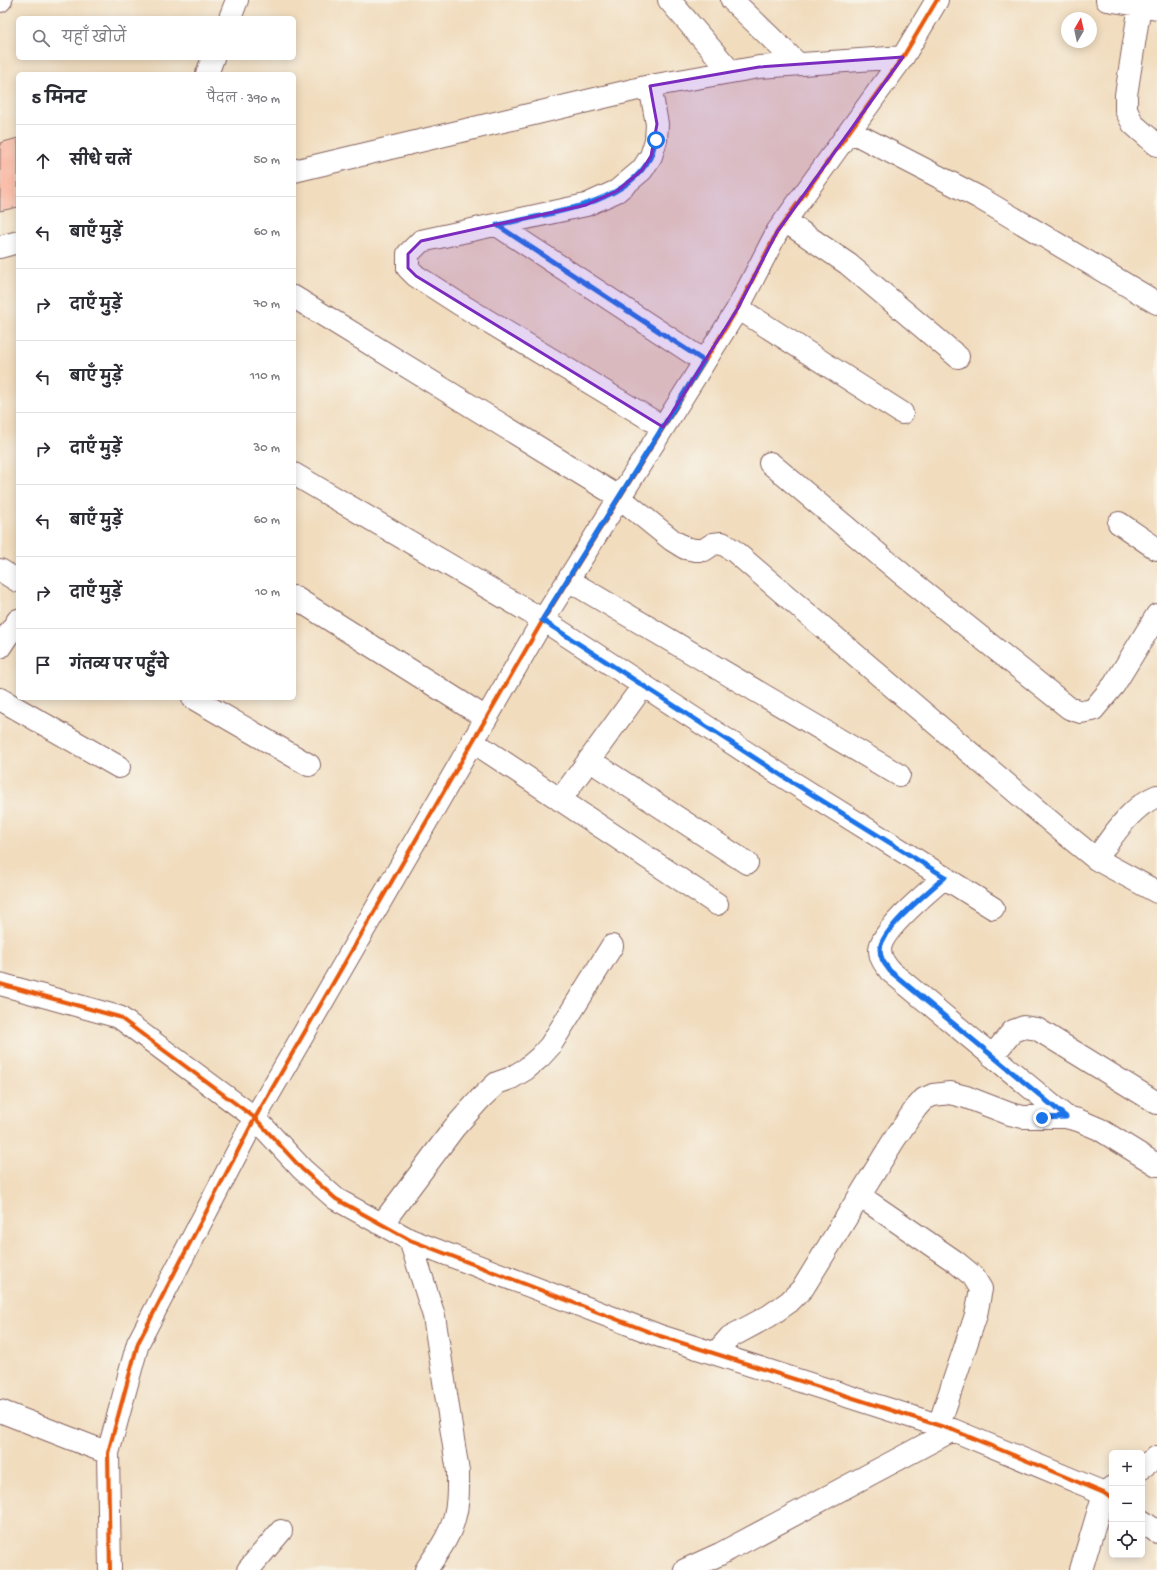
<!DOCTYPE html>
<html lang="hi">
<meta charset="utf-8">
<style>
:root{--surface:#fff;--page:#f2f2f3;--text:#2b2b33;--muted:#7c7c81;--line:#e1e1e2}
body{margin:0;font-family:"Gochi Hand","Playpen Sans Deva",sans-serif;background:var(--page);color:var(--text)}
.controls{position:absolute;right:12px;bottom:12px;display:grid;overflow:hidden;border-radius:6px;box-shadow:0 2px 10px #0003}
.controls button{width:36px;height:36px;display:grid;place-items:center;padding:0;border:0;border-bottom:1px solid var(--line);background:var(--surface);color:var(--text);font:20px sans-serif}
.compass{position:absolute;left:1061px;top:12px;width:36px;height:36px;border-radius:50%;background:var(--surface);box-shadow:0 2px 10px #0003;rotate:9deg}
.stop{position:absolute;width:12px;height:12px;margin:-9px;border:3px solid #1a73e8;border-radius:50%;background:#fff}
.stop.end{background:#1a73e8;border-color:#fff;box-shadow:0 1px 4px #0008}
.list{margin:0;padding:0;list-style:none}
h2{display:flex;justify-content:space-between;align-items:center;height:52px;margin:0;padding:0 16px;font-size:17px}
h2 small{font-size:13px;font-weight:400;color:var(--muted)}
.list li{display:grid;grid-template-columns:26px 1fr auto;gap:12px;align-items:center;box-sizing:border-box;height:72px;padding:0 16px;border-top:1px solid var(--line)}
.list b{display:block;font-size:15px;white-space:nowrap}
.list em{font-size:13px;font-style:normal;color:var(--muted)}
.icon{flex:none;width:22px;height:22px;fill:none;stroke:currentColor;stroke-width:2;stroke-linecap:round;stroke-linejoin:round}
.map{position:relative;flex:none;width:1157px;height:1570px;overflow:hidden}
.search{position:absolute;background:var(--surface);box-shadow:0 2px 10px #0003;left:16px;top:16px;width:280px;height:44px;display:flex;align-items:center;gap:10px;box-sizing:border-box;padding:0 14px;border-radius:6px;color:var(--muted);font-size:15px}
.panel{position:absolute;background:var(--surface);box-shadow:0 2px 10px #0003;left:16px;top:72px;width:280px;height:628px;border-radius:6px}
.map>svg:first-child{display:block}
.building{fill:#faad96}
.lines{fill:none;stroke-linecap:round;stroke-linejoin:round}
.minor-casing{stroke:#84615e;stroke-width:24}
.minor{stroke:#fff;stroke-width:22}
.cycleway-casing{stroke:#f7f3e8;stroke-width:6}
.cycleway{stroke:#e8590c;stroke-width:4}
.route{stroke:#1a73e8;stroke-width:5}
.marked{fill:#7b2cbf;fill-opacity:0.2;stroke:#7b2cbf;stroke-width:3;stroke-linejoin:round}
</style>
<div class="map">
<svg width="1157" height="1570" viewBox="0 0 1157 1570">
<rect width="100%" height="100%" fill="#f7f3e8"/>
<filter id="ink" filterUnits="userSpaceOnUse"><feTurbulence type="fractalNoise" baseFrequency=".025" numOctaves="2"/><feDisplacementMap in="SourceGraphic" scale="8" xChannelSelector="R" yChannelSelector="G"/><feConvolveMatrix kernelMatrix="1 2 1 2 8 2 1 2 1" color-interpolation-filters="sRGB"/></filter>
<filter id="wash" filterUnits="userSpaceOnUse"><feTurbulence type="fractalNoise" baseFrequency=".012" numOctaves="4" result="noise"/><feDisplacementMap in="SourceGraphic" scale="16" xChannelSelector="R" yChannelSelector="G"/><feGaussianBlur stdDeviation="0.9" result="paint"/><feColorMatrix in="noise" values="0 0 0 0 0 0 0 0 0 0 0 0 0 0 0 0 0 1.4 0 .05"/><feComposite in="paint" operator="in"/></filter>
<g filter="url(#wash)">
<rect width="100%" height="100%" fill="#f1dcbd"/>
<g id="blocks">
<path class="building" d="M18,138V207L0,211V143Z"/>
</g>
</g>
<g filter="url(#ink)">
<use href="#blocks" fill-opacity="0" stroke="#84615e" stroke-width="1"/>
<g class="lines">
<g class="minor-casing">
<path id="minor" d="M669,0L731,72
M732,0L798,64
M1107,0L1157,8
M0,1L1,0
M1140,5L1126,95V110L1133,124L1157,145
M230,18L237,0
M207,74L213,58
M650,86L657,124L656,140L651,156L642,170L617,191L586,205L421,241L408,254V268L416,276L458,303L663,427
M850,131L978,197L1157,303
M294,171L650,86L759,67L903,57
M785,221L848,264L958,357
M497,225L704,361
M0,247L18,242
M294,297L619,497L672,540L685,548L695,550H704L713,544L722,543L734,551L1058,828L1096,859L1157,892
M738,308L902,413
M770,463L902,574L1069,708L1081,712L1093,710L1114,685L1157,615
M294,474L543,620L784,777L993,908
M1119,523L1157,549
M0,570L18,581
M568,580L899,775
M294,597L486,718
M0,647L18,620
M193,698L309,765
M0,699L119,767
M472,741L717,904
M589,760L747,863
M560,800L643,686
M1096,859C1113,836 1130,807 1157,796
M945,877C929,891 882,929 880,949C880,959 885,964 890,971L1066,1117
M0,984L119,1017L255,1118L302,1169L336,1199L410,1240L660,1336L953,1430L1104,1493L1112,1499
M992,1056L1013,1031L1024,1027L1037,1029L1157,1103
M860,1196L956,1262L973,1276L981,1289L976,1315L939,1425
M382,1224L454,1128L480,1099L497,1083L511,1078L526,1069L540,1057L550,1046L612,946
M410,1240L434,1316L458,1472C458,1486 459,1501 455,1515C451,1535 437,1553 426,1570
M715,1354L730,1337L769,1316L789,1302L803,1288L894,1140L916,1108L924,1099L933,1095L950,1093L966,1097L1010,1114L1023,1117H1066L1078,1120L1099,1129L1157,1165
M0,1411L108,1453
M1142,1467L1157,1457
M1142,1521L1157,1532
M110,1570L108,1453L138,1343L255,1118L543,620L738,308L777,232L903,57L937,0
M248,1570L281,1531
M685,1570L720,1554L953,1430
M1081,1570L1104,1493L1112,1487"/>
</g>
<use href="#minor" class="minor"/>
<g class="cycleway-casing">
<path id="cycleway" d="M0,984L119,1017L255,1118L302,1169L336,1199L410,1240L660,1336L953,1430L1104,1493L1112,1499
M110,1570L108,1453L138,1343L255,1118L543,620L738,308L777,232L903,57L937,0"/>
</g>
<use href="#cycleway" class="cycleway"/>
</g>
</g>
<g class="lines" filter="url(#ink)">
<path class="route" d="M656,140C654,145 653,152 650,158C625,206 545,214 497,225L704,361L542,620L784,777L945,877C929,891 882,929 880,949C880,959 885,964 890,971L1066,1117L1042,1118"/>
</g>
<path class="marked" d="M903,57L777,232L738,308L663,427L416,276L408,268V254L421,241L586,205L617,191L642,170L651,156L657,124L650,86L759,67Z"/>
</svg>
<div class="controls">
<button>+</button>
<button>−</button>
<button><svg class="icon" aria-label="locate" viewBox="0 0 24 24"><circle cx="12" cy="12" r="6"/><path d="M12 2v4M12 18v4M2 12h4M18 12h4"/></svg></button>
</div>
<svg class="compass" viewBox="-18 -18 36 36"><path d="M0-13l5 13h-10z" fill="#e53935"/><path d="M0 13l5-13h-10z" fill="#7c7c81"/></svg>
<div class="stop" style="left:656px;top:140px"></div>
<div class="stop end" style="left:1042px;top:1118px"></div>
<div class="search"><svg class="icon" aria-label="search" viewBox="0 0 24 24"><circle cx="10" cy="10" r="6"/><path d="M15 15l6 6"/></svg>यहाँ खोजें</div>
<section class="panel">
<h2>5 मिनट<small>पैदल · 390 m</small></h2>
<ul class="list">
<li><svg class="icon" aria-label="ahead" viewBox="0 0 24 24"><path d="M12 20V5M6 11l6-6 6 6"/></svg><div><b>सीधे चलें</b></div><em>50 m</em></li>
<li><svg class="icon" aria-label="left" viewBox="0 0 24 24"><path d="M17 20v-9H6M10 6l-5 5 5 5"/></svg><div><b>बाएँ मुड़ें</b></div><em>60 m</em></li>
<li><svg class="icon" aria-label="right" viewBox="0 0 24 24"><path d="M7 20v-9h11M14 6l5 5-5 5"/></svg><div><b>दाएँ मुड़ें</b></div><em>70 m</em></li>
<li><svg class="icon" aria-label="left" viewBox="0 0 24 24"><path d="M17 20v-9H6M10 6l-5 5 5 5"/></svg><div><b>बाएँ मुड़ें</b></div><em>110 m</em></li>
<li><svg class="icon" aria-label="right" viewBox="0 0 24 24"><path d="M7 20v-9h11M14 6l5 5-5 5"/></svg><div><b>दाएँ मुड़ें</b></div><em>30 m</em></li>
<li><svg class="icon" aria-label="left" viewBox="0 0 24 24"><path d="M17 20v-9H6M10 6l-5 5 5 5"/></svg><div><b>बाएँ मुड़ें</b></div><em>60 m</em></li>
<li><svg class="icon" aria-label="right" viewBox="0 0 24 24"><path d="M7 20v-9h11M14 6l5 5-5 5"/></svg><div><b>दाएँ मुड़ें</b></div><em>10 m</em></li>
<li><svg class="icon" aria-label="arrive" viewBox="0 0 24 24"><path d="M6 21V4h12l-3 4 3 4H6"/></svg><div><b>गंतव्य पर पहुँचे</b></div></li>
</ul>
</section>
</div>
